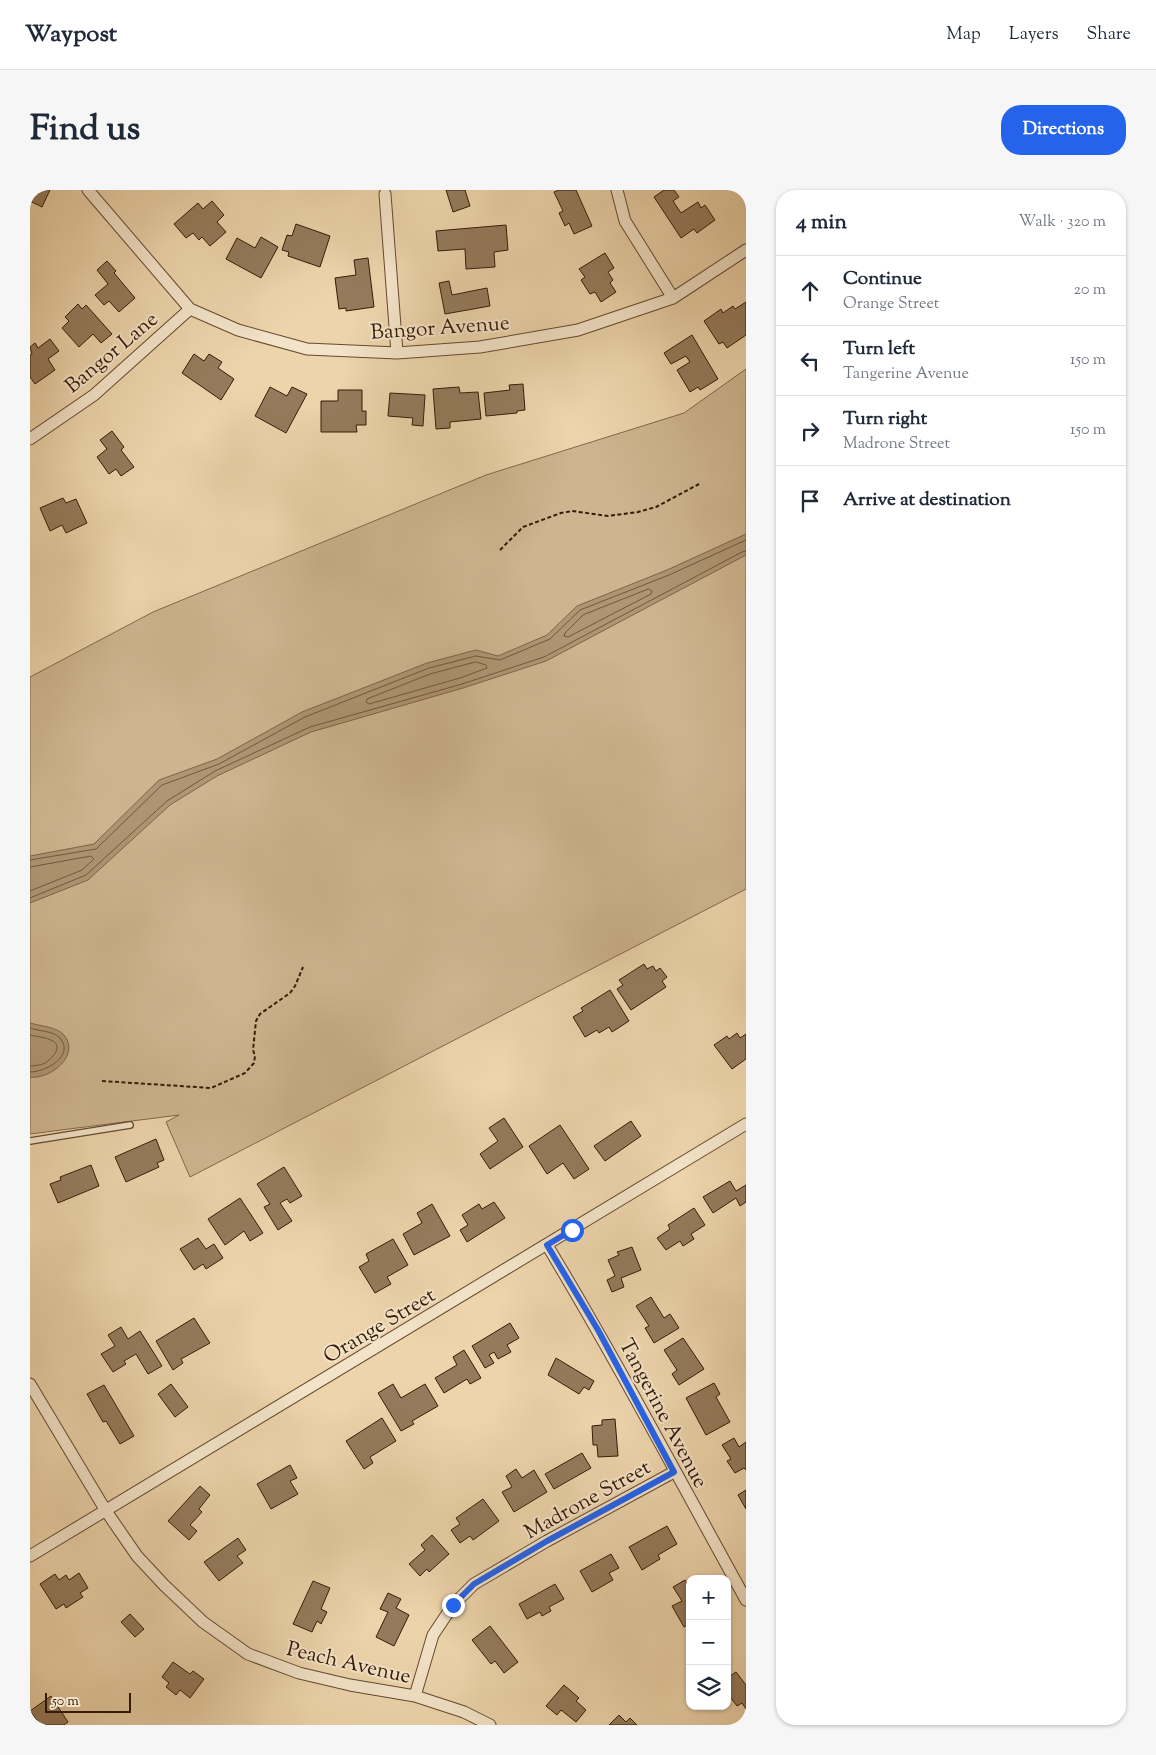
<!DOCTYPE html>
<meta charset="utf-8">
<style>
:root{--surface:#fff;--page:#f6f6f7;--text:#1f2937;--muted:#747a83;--line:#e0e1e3;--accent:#2563eb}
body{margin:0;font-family:"Sorts Mill Goudy",serif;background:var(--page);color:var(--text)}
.controls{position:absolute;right:15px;bottom:15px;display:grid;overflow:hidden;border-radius:10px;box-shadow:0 1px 4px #0004}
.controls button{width:45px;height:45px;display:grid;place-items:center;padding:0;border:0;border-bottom:1px solid var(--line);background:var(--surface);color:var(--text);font:25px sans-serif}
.scale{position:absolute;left:15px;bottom:12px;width:86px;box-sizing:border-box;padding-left:5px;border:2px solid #361b07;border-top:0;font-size:14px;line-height:18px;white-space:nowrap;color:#361b07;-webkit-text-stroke:4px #f3e3c8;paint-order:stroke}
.stop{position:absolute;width:15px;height:15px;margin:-11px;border:4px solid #2563eb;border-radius:50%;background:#fff}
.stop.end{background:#2563eb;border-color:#fff;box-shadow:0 1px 5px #0008}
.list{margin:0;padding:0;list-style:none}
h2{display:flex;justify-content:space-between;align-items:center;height:65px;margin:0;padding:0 20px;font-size:21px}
h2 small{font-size:16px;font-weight:400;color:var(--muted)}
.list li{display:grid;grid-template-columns:32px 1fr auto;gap:15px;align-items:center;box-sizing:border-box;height:70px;padding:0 20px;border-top:1px solid var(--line)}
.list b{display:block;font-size:19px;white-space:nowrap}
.list p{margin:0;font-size:16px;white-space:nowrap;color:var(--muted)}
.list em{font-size:16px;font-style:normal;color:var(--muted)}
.icon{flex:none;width:28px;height:28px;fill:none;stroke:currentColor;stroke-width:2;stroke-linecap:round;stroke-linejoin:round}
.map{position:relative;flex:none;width:716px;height:1535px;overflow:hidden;border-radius:20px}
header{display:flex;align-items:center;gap:30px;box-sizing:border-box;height:70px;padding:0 25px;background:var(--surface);border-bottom:1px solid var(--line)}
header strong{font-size:24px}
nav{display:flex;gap:28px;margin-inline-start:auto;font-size:18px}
.intro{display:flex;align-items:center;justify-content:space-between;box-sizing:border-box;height:120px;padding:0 30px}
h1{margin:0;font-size:35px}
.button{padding:12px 22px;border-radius:20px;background:var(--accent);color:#fff;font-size:18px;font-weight:700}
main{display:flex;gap:30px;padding:0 30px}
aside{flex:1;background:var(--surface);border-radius:20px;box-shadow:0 1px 4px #0004}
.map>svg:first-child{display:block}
.green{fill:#ceb58f;stroke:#82684b}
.water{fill:#af9573;stroke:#7f6448}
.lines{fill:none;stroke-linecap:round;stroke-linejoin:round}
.shore{stroke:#72583d;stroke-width:1}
.building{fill:#957b5c;stroke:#361b07}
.service-casing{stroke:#644930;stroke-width:8}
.minor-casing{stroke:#644930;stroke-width:13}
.path{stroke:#361b07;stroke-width:2;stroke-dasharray:4 2.5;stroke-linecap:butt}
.service{stroke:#f3e3c8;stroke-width:5.5}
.minor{stroke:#f3e3c8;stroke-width:11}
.route{stroke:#2563eb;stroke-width:6}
.labels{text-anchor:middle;stroke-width:4;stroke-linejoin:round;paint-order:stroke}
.street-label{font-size:21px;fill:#361b07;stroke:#f3e3c8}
</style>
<header>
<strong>Waypost</strong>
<nav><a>Map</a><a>Layers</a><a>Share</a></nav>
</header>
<div class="intro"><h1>Find us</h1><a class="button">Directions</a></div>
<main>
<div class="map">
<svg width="716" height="1535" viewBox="0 0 716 1535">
<rect width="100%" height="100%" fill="#edd4ab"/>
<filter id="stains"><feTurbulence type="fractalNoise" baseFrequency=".004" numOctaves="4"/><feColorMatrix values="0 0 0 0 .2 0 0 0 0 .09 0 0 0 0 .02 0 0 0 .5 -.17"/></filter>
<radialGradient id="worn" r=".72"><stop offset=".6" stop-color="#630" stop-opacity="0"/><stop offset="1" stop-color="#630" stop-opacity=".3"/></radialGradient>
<path class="green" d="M716,179V699L160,987L136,932L149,925L0,944V487L123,422L456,285L654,223Z"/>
<path class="water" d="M716,344V365L516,471L433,498L281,542L187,586L140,615L58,690L0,713V666L64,654L129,590L187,569L272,522L397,473L446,460L468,466L517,445L547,416L637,380Z
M0,833C10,836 27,837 34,845C51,865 20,890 0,887Z"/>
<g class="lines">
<path class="shore" d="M619,399L622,401L621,404L538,447L534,446L535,443L553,425Z
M446,472L456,475L457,478L430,488L339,514L336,512L337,509L400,484Z
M0,670L66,659L132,595L189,574L275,527L399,478L446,466L470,470L520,449L550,420L639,385L716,350
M0,677L61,666L64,669L52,680L0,701
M0,708L56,685L137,611L185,581L280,537L432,494L514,467L712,362L716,361
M0,838C8,841 24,841 30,848C45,866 16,882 0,882
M0,845C7,847 17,847 23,851C33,857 22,869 15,873C11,875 5,876 0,876"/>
</g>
<path class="building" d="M0,0H20L12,17L0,11Z
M416,0H435L440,16L423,22Z
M529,0H546L562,36L544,44L539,33L535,36L529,23L533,21L524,2Z
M634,0H644L649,7L643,11L651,23L668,12L671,18L675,15L685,30L667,43L664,39L651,48L624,7Z
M182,11L194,25L187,32L196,42L180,56L172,47L169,50L163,43L156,48L144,34L168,13L173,19Z
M266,34L300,46L290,77L258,66L259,62L252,60L257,45L262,46Z
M476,35L478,60L464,62L465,77L436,79L435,59L408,61L406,41Z
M231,47L248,57L231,88L196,69L207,48L225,58Z
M575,63L584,78L578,82L583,90L580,93L586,102L571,112L565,102L560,104L551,90L555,87L549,79Z
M338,68L344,117L316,121V118L309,119L305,88L326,85L324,70Z
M77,71L86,81L84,83L105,108L89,122L79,111L74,115L65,105L78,94L67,80Z
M419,91L422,105L457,98L460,116L415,124L409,93Z
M716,112V145L697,158L693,152L689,154L674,131L691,119L693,123L703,116L705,119Z
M48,114L52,119L56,115L82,144L71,153L63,144L49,157L32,138L39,131L35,127Z
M662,145L688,189L670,200L668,197L660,202L647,180L660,172L656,166L641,174L634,163Z
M20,149L29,161L18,169L25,180L5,194L0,187V165L2,164L0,157L5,153L8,158Z
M164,164L174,171L179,164L192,172L188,178L204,189L191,210L152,183Z
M493,194L495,220L487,221V223L456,226L454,203L480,200L479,195Z
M240,197L257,206L262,197L277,204L256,243L225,226Z
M429,197L430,203L448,202L451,229L420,232V238L406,239L403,199Z
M308,200H332V221H336V235H326L327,242H291V211H308Z
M360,203L395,205L393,236L382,235L383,228L358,226Z
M82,241L94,257L91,260L104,277L91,286L86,279L79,284L67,267L77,259L70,250Z
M33,308L36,313L46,309L57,333L36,343L32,335L20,341L10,318Z
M614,774L617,779L623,776L626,781L630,778L637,787L632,791L636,797L601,820L587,799L593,795L589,790Z
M580,800L599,831L582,842L579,837L569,843L567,840L555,847L543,827L553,821L551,818Z
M707,843L710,848L716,844V869L702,879L684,855L697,846L699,849Z
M474,928L493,957L460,979L450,964L468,951L459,938Z
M601,931L611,946L575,971L564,956Z
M530,935L559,979L544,989L533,973L517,984L499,956Z
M126,949L134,970L127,973L129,977L96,992L85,967Z
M61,975L69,996L28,1013L20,994L31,990L30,987Z
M254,977L272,1006L260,1013L257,1009L250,1013L262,1031L248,1040L234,1017L240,1014L227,994Z
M700,991L706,1001L716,995V1012L710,1016L706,1008L683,1023L673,1007Z
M210,1008L233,1043L220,1051L214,1041L195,1055L178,1029Z
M464,1012L475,1028L437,1052L430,1040L438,1035L432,1025L449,1014L452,1019Z
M402,1014L420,1046L384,1065L373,1044L392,1033L387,1023Z
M664,1018L675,1035L661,1044L664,1049L653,1056L650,1051L636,1060L627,1048L640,1039L638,1035Z
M168,1048L176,1059L184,1054L193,1068L176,1079L173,1074L164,1080L150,1059Z
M363,1049L378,1075L357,1087L361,1094L345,1103L329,1077L339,1071L336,1064Z
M602,1057L611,1080L591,1088L594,1097L582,1102L577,1090L585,1086L578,1070L589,1065L587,1062Z
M621,1107L634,1128L640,1124L649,1138L624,1153L615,1138L619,1136L606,1116Z
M164,1128L180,1153L151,1169L153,1173L143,1180L126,1151Z
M480,1133L489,1148L477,1155L481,1162L468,1169L464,1162L459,1165L464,1173L455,1178L442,1156Z
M91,1137L98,1149L110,1141L132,1176L118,1184L106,1164L94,1171L96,1174L83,1182L71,1164L85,1156L78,1145Z
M653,1148L674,1179L649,1195L642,1184L647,1180L634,1160Z
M434,1160L451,1188L440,1194L437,1189L414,1203L405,1188L427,1175L423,1167Z
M526,1168L564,1191L559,1200L554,1197L549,1204L518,1185Z
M684,1193L690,1204L686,1207L700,1232L676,1245L656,1208Z
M141,1194L158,1217L145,1227L128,1204Z
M363,1194L371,1208L395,1194L408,1216L382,1231L384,1234L371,1241L348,1203Z
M74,1195L104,1246L90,1254L76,1231L73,1232L57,1204Z
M352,1228L366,1251L340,1267L343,1273L334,1279L316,1251Z
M585,1229L588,1266L568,1267L567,1255H563L562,1236L572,1235V1230Z
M704,1248L709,1257L716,1252V1280L714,1278L705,1283L697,1271L701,1269L692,1255Z
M552,1263L561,1278L524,1299L515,1284Z
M260,1275L267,1288L260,1291L268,1304L241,1319L227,1294Z
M486,1279L492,1288L504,1280L517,1302L484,1322L472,1302L482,1297L476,1286Z
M170,1296L180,1305L169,1319L172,1322L160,1335L167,1341L159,1350L138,1331Z
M716,1300V1319L708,1305Z
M453,1309L469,1331L443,1350L440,1346L430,1353L421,1340L430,1334L426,1328Z
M637,1336L647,1354L628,1365L630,1369L612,1380L599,1357Z
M402,1345L419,1364L399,1382L397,1379L390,1386L379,1374L395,1360L391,1355Z
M208,1348L216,1360L207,1366L213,1373L189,1391L174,1372Z
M581,1364L589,1378L579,1383L583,1390L562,1402L550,1381Z
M49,1383L58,1398L50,1403L53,1407L36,1418L34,1414L26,1419L10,1394L25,1384L29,1390L36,1385L39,1390Z
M655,1390L660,1398V1433L654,1437L642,1416L652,1411L643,1397Z
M283,1391L300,1398L291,1419L297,1422L291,1434L287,1431L282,1442L263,1434Z
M525,1394L534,1409L519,1417L521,1421L512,1426L510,1422L497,1429L489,1414Z
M358,1403L371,1409L366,1418L379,1425L364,1456L346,1447L358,1422L350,1419Z
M100,1424L114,1439L105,1447L91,1432Z
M460,1436L488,1472L474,1483L465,1471L461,1474L442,1450Z
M143,1472L160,1484L163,1481L174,1489L160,1508L150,1500L146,1505L136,1497L139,1493L132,1487Z
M706,1482L716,1495V1519L712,1513L707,1516L697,1503V1488Z
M534,1495L549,1508L546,1511L556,1520L546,1532L531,1520L527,1525L516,1516Z
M21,1506L38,1532L34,1535H10L0,1521Z
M589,1525L596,1532L600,1528L607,1535H579Z"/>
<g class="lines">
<g class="service-casing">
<path id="service" d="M0,951L100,935"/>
</g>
<g class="minor-casing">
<path id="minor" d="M58,0L160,119L208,140L277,159L367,163L450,157L548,140L643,108L716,60
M587,0L595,31L643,108
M355,4L367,163
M0,249L64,205L160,119
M517,1055C587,1171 650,1291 716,1410
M0,1194L76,1321L107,1366L134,1395L173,1432L218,1464L269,1483L320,1495L385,1506L434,1522L460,1535
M0,1366L716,934
M385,1506L403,1445L423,1415L444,1394L517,1351L644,1282"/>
</g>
<path class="path" d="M470,360L493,337L531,323L542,321L578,326L608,322L626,317L669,294
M72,891L181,898L215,883L224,873L225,866L223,860L226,831L230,824L260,803L265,796L273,777"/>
<use href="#service" class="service"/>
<use href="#minor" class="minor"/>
</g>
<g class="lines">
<path class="route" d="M423,1415L444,1394L517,1351L644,1282L568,1140L517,1055L542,1040"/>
</g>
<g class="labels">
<g class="street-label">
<text transform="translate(410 137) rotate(-4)" y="7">Bangor Avenue</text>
<text transform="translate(81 162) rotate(-40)" y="7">Bangor Lane</text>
<text transform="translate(349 1135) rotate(-31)" y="7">Orange Street</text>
<text transform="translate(634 1223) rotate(62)" y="7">Tangerine Avenue</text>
<text transform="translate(557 1309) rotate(-29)" y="7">Madrone Street</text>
<text transform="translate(319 1472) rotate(13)" y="7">Peach Avenue</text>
</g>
</g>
<rect width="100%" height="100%" filter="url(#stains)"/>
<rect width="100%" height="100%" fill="url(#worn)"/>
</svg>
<div class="controls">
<button>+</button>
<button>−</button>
<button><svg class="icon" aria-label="layers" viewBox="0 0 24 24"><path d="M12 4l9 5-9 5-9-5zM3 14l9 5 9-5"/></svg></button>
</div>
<div class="scale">50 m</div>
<div class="stop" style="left:542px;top:1040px"></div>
<div class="stop end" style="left:423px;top:1415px"></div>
</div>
<aside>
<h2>4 min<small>Walk · 320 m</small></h2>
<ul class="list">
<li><svg class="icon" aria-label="ahead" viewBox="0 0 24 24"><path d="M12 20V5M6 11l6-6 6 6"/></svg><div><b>Continue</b><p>Orange Street</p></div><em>20 m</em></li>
<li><svg class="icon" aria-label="left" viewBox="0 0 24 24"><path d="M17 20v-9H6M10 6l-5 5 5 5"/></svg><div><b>Turn left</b><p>Tangerine Avenue</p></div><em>150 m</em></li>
<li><svg class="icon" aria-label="right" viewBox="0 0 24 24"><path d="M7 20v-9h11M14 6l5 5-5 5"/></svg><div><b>Turn right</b><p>Madrone Street</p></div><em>150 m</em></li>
<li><svg class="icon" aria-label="arrive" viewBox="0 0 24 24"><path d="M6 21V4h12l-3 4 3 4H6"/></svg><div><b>Arrive at destination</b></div></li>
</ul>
</aside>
</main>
